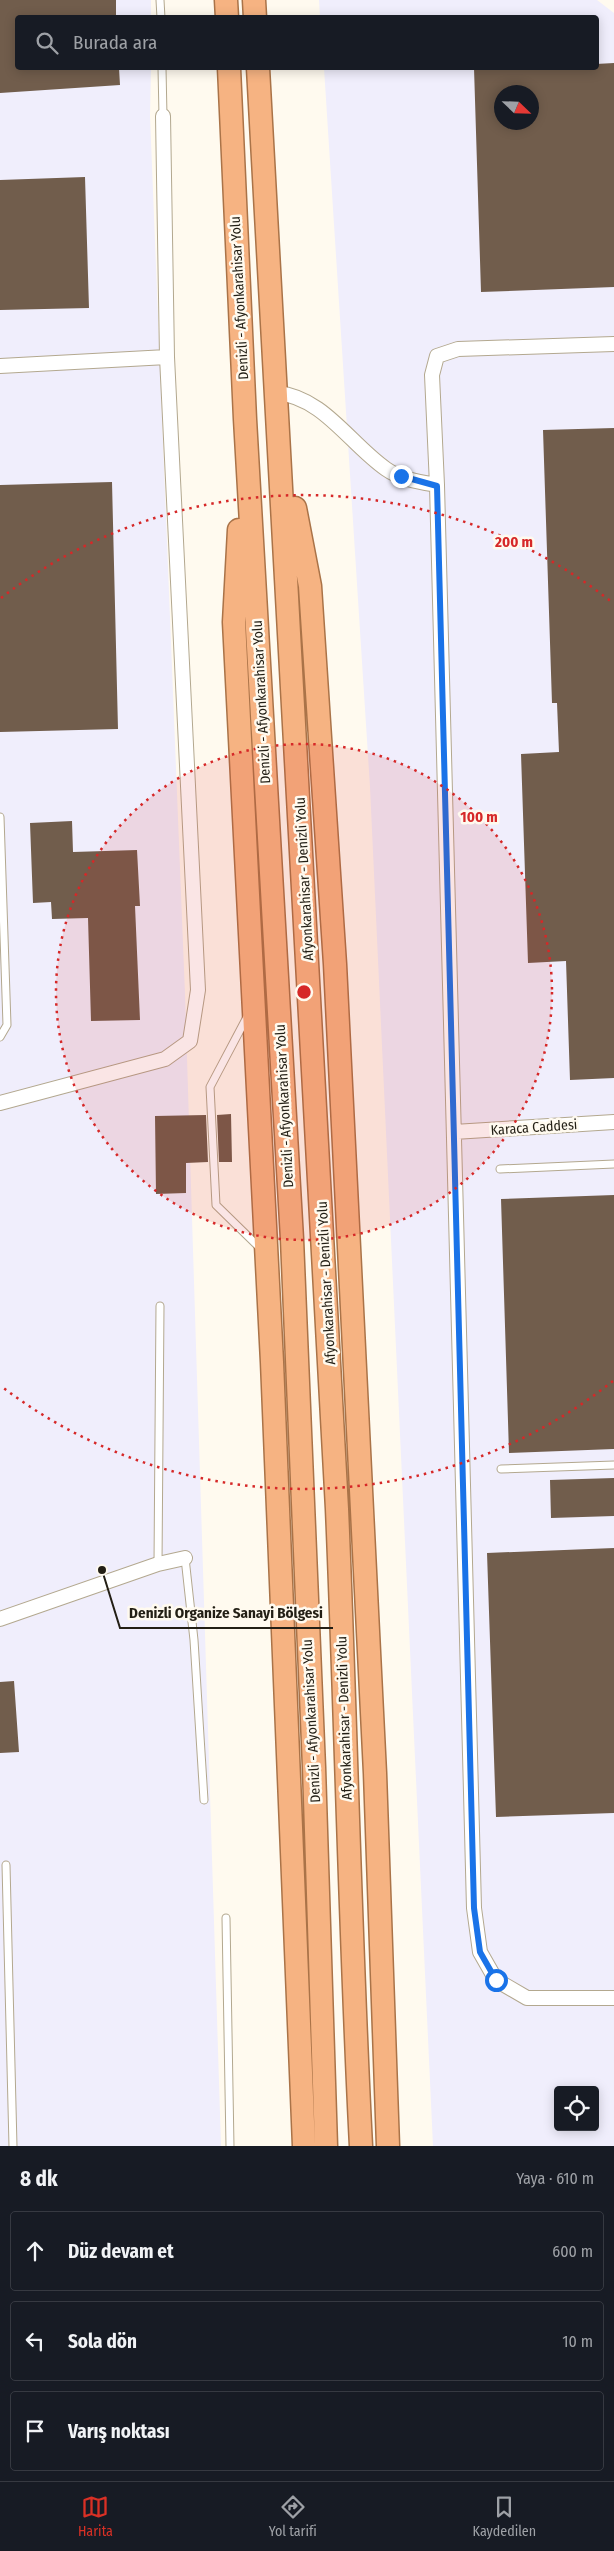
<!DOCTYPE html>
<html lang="tr">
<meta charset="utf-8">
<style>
:root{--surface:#171b24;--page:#242831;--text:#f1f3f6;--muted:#9ea1a6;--line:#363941;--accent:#d93025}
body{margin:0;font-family:"Fira Sans Condensed",sans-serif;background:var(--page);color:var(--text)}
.controls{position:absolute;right:15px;bottom:15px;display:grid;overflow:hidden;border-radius:5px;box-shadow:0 2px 12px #0003}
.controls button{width:45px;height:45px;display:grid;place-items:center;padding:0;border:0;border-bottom:1px solid var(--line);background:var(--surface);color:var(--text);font:25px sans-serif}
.compass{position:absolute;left:494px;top:85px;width:45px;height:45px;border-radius:50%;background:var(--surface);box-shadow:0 2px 12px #0003;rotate:113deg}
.stop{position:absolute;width:15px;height:15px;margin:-11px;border:4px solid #1a73e8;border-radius:50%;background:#fff}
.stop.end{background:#1a73e8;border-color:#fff;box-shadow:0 1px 5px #0008}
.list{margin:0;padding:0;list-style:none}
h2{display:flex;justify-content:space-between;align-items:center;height:65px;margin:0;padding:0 20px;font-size:21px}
h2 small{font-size:16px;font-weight:400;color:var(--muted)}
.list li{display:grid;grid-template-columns:32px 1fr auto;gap:15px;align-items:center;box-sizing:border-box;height:80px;margin:0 10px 10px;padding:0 10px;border:1px solid var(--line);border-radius:5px}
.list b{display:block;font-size:19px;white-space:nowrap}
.list em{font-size:16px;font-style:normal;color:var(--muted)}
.icon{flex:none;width:28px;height:28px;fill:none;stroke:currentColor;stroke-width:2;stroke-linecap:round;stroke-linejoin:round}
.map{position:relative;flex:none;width:614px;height:2146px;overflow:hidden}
.search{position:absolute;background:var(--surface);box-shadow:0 2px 12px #0003;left:15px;right:15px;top:15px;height:55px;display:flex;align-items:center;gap:12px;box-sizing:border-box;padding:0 18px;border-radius:5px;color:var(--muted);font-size:19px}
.sheet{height:335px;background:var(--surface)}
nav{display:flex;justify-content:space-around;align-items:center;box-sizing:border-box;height:70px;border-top:1px solid var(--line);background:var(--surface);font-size:14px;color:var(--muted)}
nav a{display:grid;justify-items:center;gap:2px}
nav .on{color:var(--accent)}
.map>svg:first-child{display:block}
.industrial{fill:#f0eefc;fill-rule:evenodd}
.building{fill:#715d4c;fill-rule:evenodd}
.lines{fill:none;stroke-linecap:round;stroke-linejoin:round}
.service-casing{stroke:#b3a88f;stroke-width:9}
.minor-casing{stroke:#b3a88f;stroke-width:16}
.trunk-casing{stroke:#aa7348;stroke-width:25}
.service{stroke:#fff;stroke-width:7}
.minor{stroke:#fff;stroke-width:14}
.trunk{stroke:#f6b382;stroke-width:22}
.route{stroke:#1a73e8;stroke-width:6}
.ring{fill:none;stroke:#d62828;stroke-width:2.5;stroke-dasharray:2.5 5}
.labels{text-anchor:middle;stroke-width:5;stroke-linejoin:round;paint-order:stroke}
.street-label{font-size:14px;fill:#231f15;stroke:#fffaef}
.centre{fill:#d62828;stroke:#fffaef;stroke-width:2.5}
.ring-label{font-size:15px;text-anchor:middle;font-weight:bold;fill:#d62828;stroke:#fffaef;stroke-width:5;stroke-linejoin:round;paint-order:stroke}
.leader{fill:none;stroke:#231f15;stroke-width:2}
.callout-dot{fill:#231f15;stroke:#fffaef;stroke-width:2}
.callout-label{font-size:15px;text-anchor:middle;font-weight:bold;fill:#231f15;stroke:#fffaef;stroke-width:5;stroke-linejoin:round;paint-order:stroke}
</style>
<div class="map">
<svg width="614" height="2146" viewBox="0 0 614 2146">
<rect width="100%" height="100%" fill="#fffaef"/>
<path class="industrial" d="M0,0H151V17L18,18V68H151L150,116L185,994L221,2146H0Z
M319,0H597L614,13V2146H433L370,787L324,68H596V18L320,17ZM502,92H532V122H502ZM558,2090H595V2127H558Z"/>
<path class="building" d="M0,0H116V18H18V68H119L120,85L0,93Z
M614,63V287L481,292L474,68H596V64ZM502,92H532V122H502Z
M85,177L89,308L0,310V180Z
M614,428V1078L570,1080L566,961L528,963L521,754L559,752L557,703H552L543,430Z
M112,482L118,729L0,732V485Z
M72,821L73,852L137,850L140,906H135L140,1020L91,1021L88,918L52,919L51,902L33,903L30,823Z
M231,1114L232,1162H219L217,1115Z
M206,1115L208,1162L186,1163V1193L156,1194L155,1116Z
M614,1195V1449L509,1453L501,1199Z
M614,1478V1516L551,1518L550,1480Z
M614,1548V1813L496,1817L487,1553Z
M14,1681L19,1752L0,1753V1682Z"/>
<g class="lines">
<g class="service-casing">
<path id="service" d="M160,0L161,18
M162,68L163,116
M0,817L7,1025L0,1037
M247,1017L210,1087L216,1205L260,1248
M500,1169L614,1164
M501,1469L614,1465
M185,1558L194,1640L204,1800
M158,1564L160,1306
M6,1865L13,2146
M226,1918L230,2146"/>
</g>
<g class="minor-casing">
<path id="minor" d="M614,344L458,349L437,356L432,375L437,485L474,1908L480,1952L496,1980L527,1998H614
M0,366L167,357
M277,393C323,397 350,444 386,469C400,479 420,482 437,485
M0,1103L165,1059L190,1041L198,990L167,357L163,116
M454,1132L614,1122
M0,1619L158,1564L185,1558"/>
</g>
<g class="trunk-casing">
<path id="trunk" d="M226,0L227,18
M254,0L255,18
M229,68L245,419L292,1239L314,1767L326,2146
M258,68C286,548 314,1028 337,1509C346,1721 350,1934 361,2146
M295,508L310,586L335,964L375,1773L388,2146
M239,530L234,622L272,1362L304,2146"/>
</g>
<use href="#service" class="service"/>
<use href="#minor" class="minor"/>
<use href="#trunk" class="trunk"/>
</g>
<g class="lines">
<path class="route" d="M401,476L437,486L474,1908L480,1952L496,1980"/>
</g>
<circle cx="304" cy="992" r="248" fill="#d62828" fill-opacity=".12"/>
<g class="ring">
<circle cx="304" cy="992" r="248"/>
<path d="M613 1381A497 497 0 0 1 1 1386M1 598A497 497 0 0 1 613 603"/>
</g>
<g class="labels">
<g class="street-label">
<text transform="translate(239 298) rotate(-93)" y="5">Denizli - Afyonkarahisar Yolu</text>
<text transform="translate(261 702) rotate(-93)" y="5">Denizli - Afyonkarahisar Yolu</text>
<text transform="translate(304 879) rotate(-93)" y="5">Afyonkarahisar - Denizli Yolu</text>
<text transform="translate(284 1106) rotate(-93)" y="5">Denizli - Afyonkarahisar Yolu</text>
<text transform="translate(534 1127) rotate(-4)" y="5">Karaca Caddesi</text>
<text transform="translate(326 1283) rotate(-93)" y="5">Afyonkarahisar - Denizli Yolu</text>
<text transform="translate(344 1718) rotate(-92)" y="5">Afyonkarahisar - Denizli Yolu</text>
<text transform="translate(311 1721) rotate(-93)" y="5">Denizli - Afyonkarahisar Yolu</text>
</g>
</g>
<circle cx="304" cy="992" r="8" class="centre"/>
<g class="ring-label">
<text x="514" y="547">200 m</text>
<text x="479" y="822">100 m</text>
</g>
<path class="leader" d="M102 1570L120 1628H333"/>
<circle class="callout-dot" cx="102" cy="1570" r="5"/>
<g class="callout-label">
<text x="226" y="1618">Denizli Organize Sanayi Bölgesi</text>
</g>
</svg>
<div class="controls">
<button><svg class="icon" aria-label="locate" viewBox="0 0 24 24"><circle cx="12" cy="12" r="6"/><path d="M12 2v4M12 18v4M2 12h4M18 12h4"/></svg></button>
</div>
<svg class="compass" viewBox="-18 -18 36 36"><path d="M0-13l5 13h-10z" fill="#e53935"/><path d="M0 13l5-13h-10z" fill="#9ea1a6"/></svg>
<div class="stop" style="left:496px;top:1980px"></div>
<div class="stop end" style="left:401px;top:476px"></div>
<div class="search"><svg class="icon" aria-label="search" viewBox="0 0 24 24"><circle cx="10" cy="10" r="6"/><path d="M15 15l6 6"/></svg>Burada ara</div>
</div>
<section class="sheet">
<h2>8 dk<small>Yaya · 610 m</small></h2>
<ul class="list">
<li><svg class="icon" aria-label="ahead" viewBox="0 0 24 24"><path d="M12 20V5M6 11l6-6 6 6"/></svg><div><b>Düz devam et</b></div><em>600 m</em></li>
<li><svg class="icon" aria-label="left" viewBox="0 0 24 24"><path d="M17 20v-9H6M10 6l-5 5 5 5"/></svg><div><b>Sola dön</b></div><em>10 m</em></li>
<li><svg class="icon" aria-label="arrive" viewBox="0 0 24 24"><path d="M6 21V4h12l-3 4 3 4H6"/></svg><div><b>Varış noktası</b></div></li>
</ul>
</section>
<nav>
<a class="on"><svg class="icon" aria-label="map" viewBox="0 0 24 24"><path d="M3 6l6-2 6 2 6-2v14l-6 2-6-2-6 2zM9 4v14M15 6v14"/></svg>Harita</a>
<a><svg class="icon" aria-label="directions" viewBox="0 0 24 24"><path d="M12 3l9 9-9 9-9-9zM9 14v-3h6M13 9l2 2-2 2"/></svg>Yol tarifi</a>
<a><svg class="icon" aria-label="saved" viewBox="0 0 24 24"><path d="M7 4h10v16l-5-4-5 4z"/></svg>Kaydedilen</a>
</nav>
